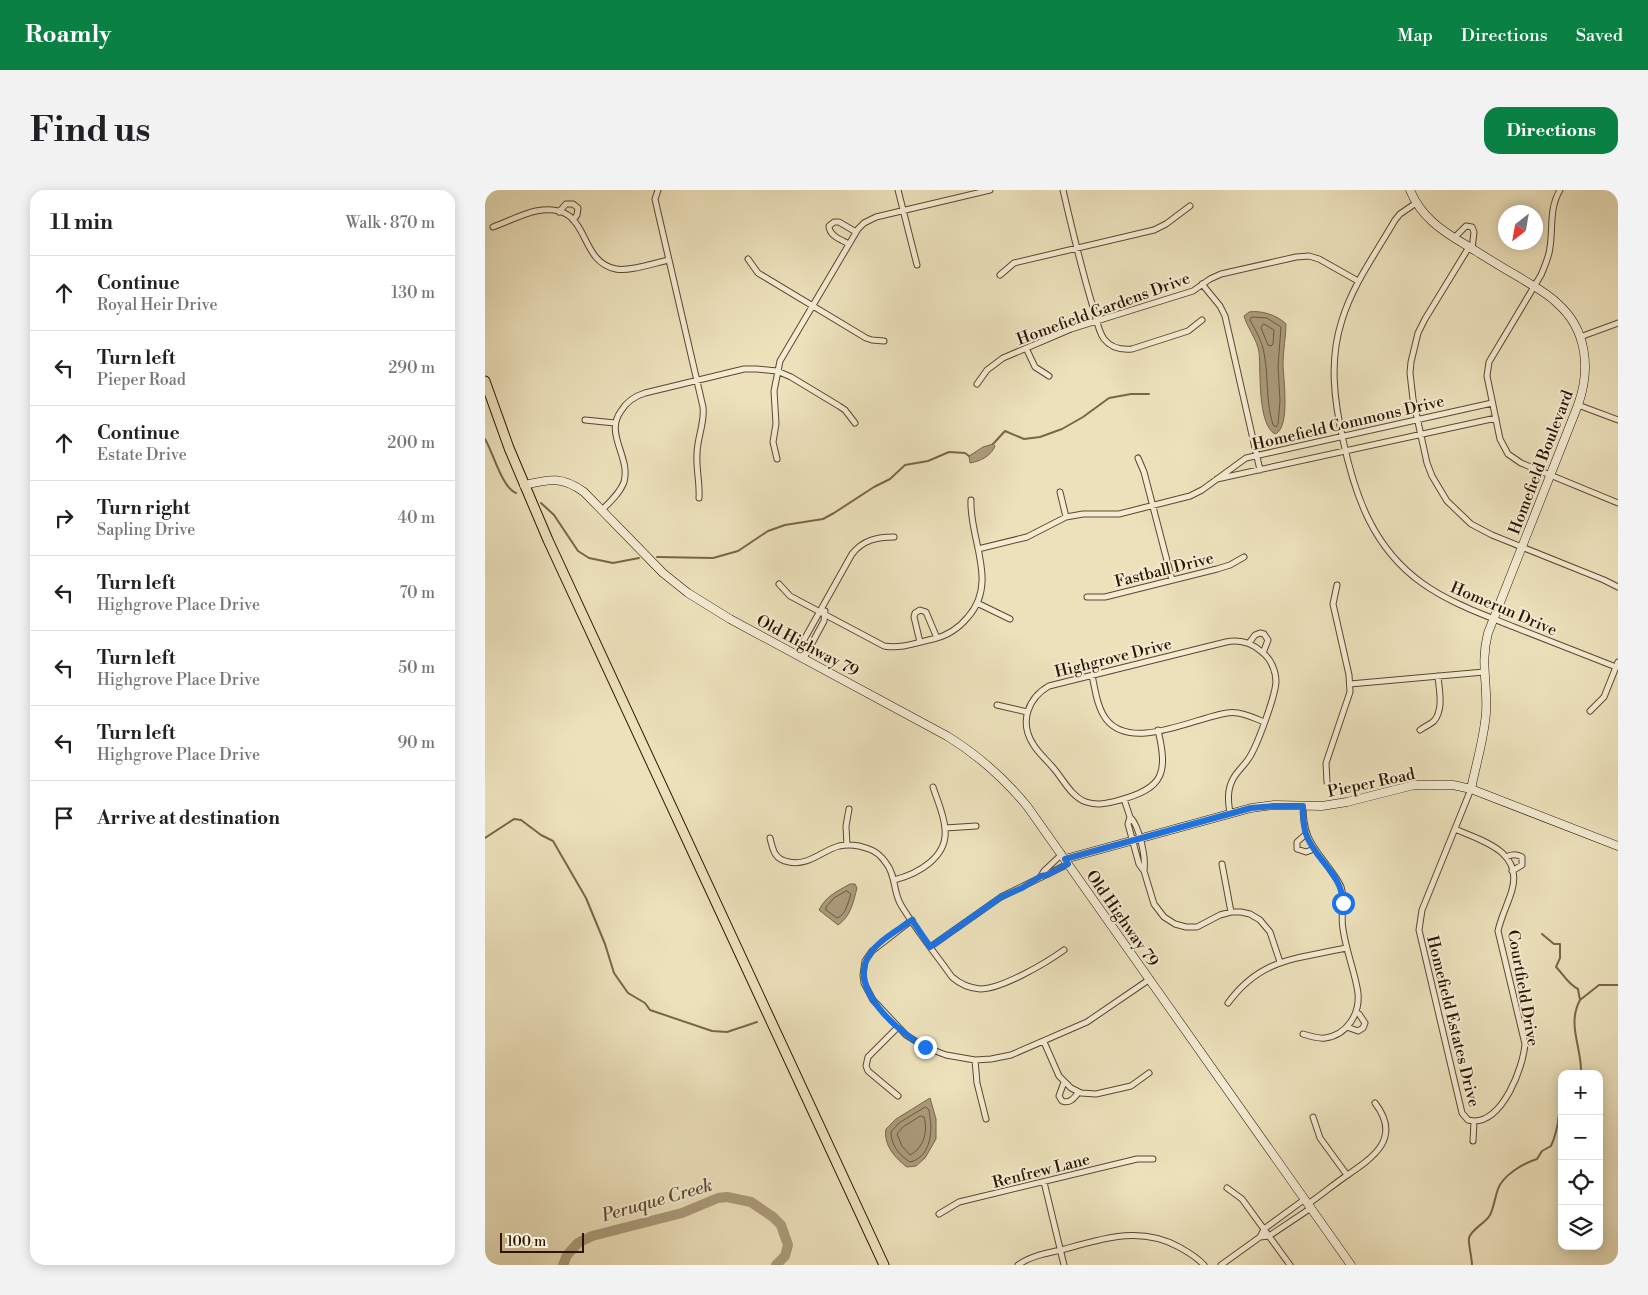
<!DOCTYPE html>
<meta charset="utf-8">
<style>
:root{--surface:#fff;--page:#f2f2f2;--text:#202124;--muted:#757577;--line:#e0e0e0;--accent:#0b8043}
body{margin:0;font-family:"Libre Bodoni",serif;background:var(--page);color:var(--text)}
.controls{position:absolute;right:15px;bottom:15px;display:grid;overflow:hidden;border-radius:10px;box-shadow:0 2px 12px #0003}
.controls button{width:45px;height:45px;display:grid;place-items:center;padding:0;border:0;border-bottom:1px solid var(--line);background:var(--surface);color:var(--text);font:25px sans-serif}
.compass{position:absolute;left:1013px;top:15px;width:45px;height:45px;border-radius:50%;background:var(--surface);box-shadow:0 2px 12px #0003;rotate:211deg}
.scale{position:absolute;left:15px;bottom:12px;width:84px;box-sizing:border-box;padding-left:5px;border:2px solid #2d1300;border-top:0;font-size:14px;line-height:18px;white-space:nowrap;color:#2d1300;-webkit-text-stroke:4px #f3ecd3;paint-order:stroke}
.stop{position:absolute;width:15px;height:15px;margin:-11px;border:4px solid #1a73e8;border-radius:50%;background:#fff}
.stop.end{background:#1a73e8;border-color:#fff;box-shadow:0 1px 5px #0008}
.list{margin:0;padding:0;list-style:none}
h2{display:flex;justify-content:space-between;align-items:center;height:65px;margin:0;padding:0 20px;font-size:21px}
h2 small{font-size:16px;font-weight:400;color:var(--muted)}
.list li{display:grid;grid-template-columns:32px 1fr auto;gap:15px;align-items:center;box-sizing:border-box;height:75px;padding:0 20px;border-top:1px solid var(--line)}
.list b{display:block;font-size:19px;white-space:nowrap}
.list p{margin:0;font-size:16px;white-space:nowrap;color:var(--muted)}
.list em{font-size:16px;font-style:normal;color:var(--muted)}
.icon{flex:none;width:28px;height:28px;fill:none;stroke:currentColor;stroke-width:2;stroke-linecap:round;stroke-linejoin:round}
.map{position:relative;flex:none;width:1133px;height:1075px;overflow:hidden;border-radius:15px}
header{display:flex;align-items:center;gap:30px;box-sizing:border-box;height:70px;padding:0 25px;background:var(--accent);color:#fff}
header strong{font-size:24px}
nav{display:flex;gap:28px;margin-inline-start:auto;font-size:18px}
.intro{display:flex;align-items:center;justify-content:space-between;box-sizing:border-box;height:120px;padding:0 30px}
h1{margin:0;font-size:35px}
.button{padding:12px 22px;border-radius:15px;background:var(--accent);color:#fff;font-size:18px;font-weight:700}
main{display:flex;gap:30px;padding:0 30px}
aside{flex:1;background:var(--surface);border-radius:15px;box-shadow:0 2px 12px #0003}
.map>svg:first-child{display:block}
.water{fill:#ab9b7b;stroke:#79654a}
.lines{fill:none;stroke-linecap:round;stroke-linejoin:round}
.shore{stroke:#6c573e;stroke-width:1}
.stream{stroke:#79654a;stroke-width:2}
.river{stroke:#ab9b7b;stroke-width:10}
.street-casing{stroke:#5d462f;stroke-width:7}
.secondary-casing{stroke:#2d1300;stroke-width:9}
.primary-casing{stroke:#2d1300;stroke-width:11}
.street{stroke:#f3ecd3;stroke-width:5}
.secondary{stroke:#f3ecd3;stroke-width:8}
.primary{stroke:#ece1bb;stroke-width:9}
.route{stroke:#1a73e8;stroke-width:6}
.labels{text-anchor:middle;stroke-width:4;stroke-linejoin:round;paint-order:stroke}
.street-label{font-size:16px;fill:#2d1300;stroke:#f3ecd3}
.water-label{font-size:18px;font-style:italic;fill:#5f4931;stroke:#f3ecd3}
</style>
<header>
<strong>Roamly</strong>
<nav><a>Map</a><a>Directions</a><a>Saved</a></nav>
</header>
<div class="intro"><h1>Find us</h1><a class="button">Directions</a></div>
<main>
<aside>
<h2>11 min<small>Walk · 870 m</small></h2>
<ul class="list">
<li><svg class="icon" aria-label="ahead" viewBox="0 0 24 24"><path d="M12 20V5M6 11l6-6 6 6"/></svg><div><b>Continue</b><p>Royal Heir Drive</p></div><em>130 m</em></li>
<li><svg class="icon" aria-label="left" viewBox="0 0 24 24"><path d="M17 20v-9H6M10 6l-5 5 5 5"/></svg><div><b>Turn left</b><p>Pieper Road</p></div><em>290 m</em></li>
<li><svg class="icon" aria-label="ahead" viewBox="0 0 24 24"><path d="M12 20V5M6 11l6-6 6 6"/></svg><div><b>Continue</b><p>Estate Drive</p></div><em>200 m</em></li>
<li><svg class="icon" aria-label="right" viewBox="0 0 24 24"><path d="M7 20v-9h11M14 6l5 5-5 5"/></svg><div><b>Turn right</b><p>Sapling Drive</p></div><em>40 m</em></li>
<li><svg class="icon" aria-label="left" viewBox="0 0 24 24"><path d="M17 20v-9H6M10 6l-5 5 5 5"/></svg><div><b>Turn left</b><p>Highgrove Place Drive</p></div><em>70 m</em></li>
<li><svg class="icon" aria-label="left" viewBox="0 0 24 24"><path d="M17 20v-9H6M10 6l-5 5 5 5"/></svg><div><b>Turn left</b><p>Highgrove Place Drive</p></div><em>50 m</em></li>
<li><svg class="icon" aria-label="left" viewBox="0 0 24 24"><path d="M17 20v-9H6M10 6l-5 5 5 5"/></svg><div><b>Turn left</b><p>Highgrove Place Drive</p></div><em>90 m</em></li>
<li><svg class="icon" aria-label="arrive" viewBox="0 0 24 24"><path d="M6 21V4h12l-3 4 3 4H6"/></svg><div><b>Arrive at destination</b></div></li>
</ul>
</aside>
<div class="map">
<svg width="1133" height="1075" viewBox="0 0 1133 1075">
<rect width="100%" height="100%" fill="#ece1bb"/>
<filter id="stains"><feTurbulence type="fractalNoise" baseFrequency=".004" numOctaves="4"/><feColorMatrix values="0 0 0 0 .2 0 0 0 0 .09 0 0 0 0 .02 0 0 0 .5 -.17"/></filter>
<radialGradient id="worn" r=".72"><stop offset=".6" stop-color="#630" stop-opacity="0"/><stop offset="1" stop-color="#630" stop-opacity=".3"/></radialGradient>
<path class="water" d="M764,122C776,120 792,125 801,134C801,147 798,160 798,173C798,188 806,238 790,244C772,234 776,180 774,162C772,150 764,140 760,129L759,126Z
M508,254L510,256C506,266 496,271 485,273L484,266L498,257Z
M365,694H370L372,698C368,713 366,726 353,735L334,720C341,706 351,702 365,694Z
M445,908L451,929V949L440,968L431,976L422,977C411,969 398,955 401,939L411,929Z"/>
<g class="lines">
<path class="shore" d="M767,127L782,128L796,137L793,176L795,211L793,234L791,237L788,235C780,208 784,188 779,163C777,151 771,141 765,130Z
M779,134L789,140L788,154L786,156L783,155L776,138Z
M362,701L366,704C363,712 361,725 352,728L341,720V717L349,708Z
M441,917C445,920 444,922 445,927C448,944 444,968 425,972C414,965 406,955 406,942L414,933Z
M436,926L439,927C443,941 439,958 425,965L417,956L412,944L418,937Z"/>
<path class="stream" d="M0,249C8,262 17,298 31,303
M508,254L520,241L539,249L555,247L577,239L598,227L624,208L646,204H664
M56,313L69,325L93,361L104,368L128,373L154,368
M172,367L228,368L253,361L283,341L300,335L338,329L349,323L389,297L405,289L420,275L443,271L464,262L480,263L484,266
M0,648L29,629L36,630L56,645L68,651L101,708L120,754L129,783L143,803L160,813L165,820L227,841L242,842L272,832
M1057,744L1069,754H1075V768L1071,777C1079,785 1083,794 1093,799L1095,810
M1092,884L1096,880C1096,856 1082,834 1095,810L1114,795H1133
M987,1075C987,1068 983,1053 984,1048C987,1038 1000,1034 1005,1025C1009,1017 1010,1007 1013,999C1018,985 1039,973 1052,969L1057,961L1066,956C1071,945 1073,935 1074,924C1075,914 1072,908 1077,900"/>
<path class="river" d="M78,1075L82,1065L93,1053L107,1046L197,1023L233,1008L242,1007L266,1012L288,1027L296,1035L303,1055L300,1066L291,1075"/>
<g class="street-casing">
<path id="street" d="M173,0L170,9L172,18L218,217C220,233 212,248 212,264C211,279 215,293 214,308
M413,0L432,75
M578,0C587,39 596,78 608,117C611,127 613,141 619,149C626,158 636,160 647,159L703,141L717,130
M1075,0C1063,20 1069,41 1064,63C1062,71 1059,78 1056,85L1004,172L1002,186L1015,249L1023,264L1036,273L1133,313
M931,13L915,24L910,30C891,63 868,94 857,130C844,170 849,210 858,250C870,306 888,358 937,393C965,413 997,424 1029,437C1063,450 1097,464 1131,477
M74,22L81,14H88L93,18L92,25L88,30
M8,37C22,32 37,24 51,21C108,10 90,71 131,79C144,82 169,73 184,70
M969,48L981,36L987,37L989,42L987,59
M364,54C357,50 344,46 344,36L349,32H354L371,42
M984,57L940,129L933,143L926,172L925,183L928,209L942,273L947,286L962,311L986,334L1007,345L1119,390L1133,397
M263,69L273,83L381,148L387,150L399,151
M515,85L529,73L669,40L681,34L705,16
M717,94L735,116L740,126L775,280
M1095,147L1133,133
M541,158L550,177L564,186
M492,194L502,180L518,168L586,139L708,101L725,89L736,84L811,67L824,66L834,69L873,91
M1093,215L1133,230
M100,230L130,233
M653,268L659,282L687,390
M292,269L288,252L291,234L289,201L295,171L373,39L379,33L391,27L505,0
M732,289L1011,228
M575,302L581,327
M117,320C125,312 135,303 139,292C146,267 119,244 136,221C142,211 150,206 160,203L259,179H272L292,181L306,187L354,216L360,220L370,233
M493,359L542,347L581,327L598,324H634L705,306L717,300L761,268L1007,213
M294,394L305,406L399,456C416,459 431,453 448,449C462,446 474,438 483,427C514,392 484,349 486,310
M602,407H620L732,379L745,375L759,367
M492,413L525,429
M435,452L429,427L430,423L435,420L441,422L452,448
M764,453L770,445L775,443L779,444L783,450L778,463
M311,464L367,364C378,350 392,347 409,347
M319,468L339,431L340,421
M607,485C610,499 612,517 621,529C646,562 709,528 742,523C755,521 767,527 779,532
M865,494L999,482
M512,515L542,522
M1105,521L1119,507L1133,472
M673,540C683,583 679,598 635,610C623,613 613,616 601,612C587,607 579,591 570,580C563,571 553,563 548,554C534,532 543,508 564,496L741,452C755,449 767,453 777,462C786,469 791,481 791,492C790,507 772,556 764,568C759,576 752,581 748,589C742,600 743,611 745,623
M935,540C939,537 946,534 949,531C959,519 954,500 953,486
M842,592L841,573L865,502L864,485L848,414L852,395
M986,599L937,720L934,740L977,923L983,930L989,931L988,951
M639,609L645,627L643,634L654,674L659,681L669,714L679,727L690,734L701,737H712L735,725L746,722H756L765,724L775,730L785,742L795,772
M645,627C654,635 661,667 659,680
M460,638L491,636
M970,639C997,651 1038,661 1027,700C1023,714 1016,727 1013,741L1040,854C1038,878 1018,931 989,931
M821,644L812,652V659L821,662L829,659
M285,648C288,661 290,670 304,672C324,676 336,661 354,656C363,654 374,655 384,659C390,661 397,667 401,673C411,685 408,702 416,715C431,740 450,763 467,787C475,794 484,798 495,799C517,799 561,773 579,760
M362,655L361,636L364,619
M1021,667C1027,664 1032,664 1037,667V675L1027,681
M737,674L746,722
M556,686L559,681L577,664
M409,690C433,684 463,667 460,639C459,624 452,610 448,597
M427,730L387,761L380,771L378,785L379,793L388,810L421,845L440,857L461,865L490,870L506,869L526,865L602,832L665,789
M445,757L516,707L583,674
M743,813C776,768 811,769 861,758
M413,837L383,867L381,876L383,881L413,906
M862,837L873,841L878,838L880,833L874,824L871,822
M818,844C825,846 833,849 840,848C862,845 875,824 873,803C870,782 861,761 858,739C855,725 861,711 856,697C853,690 848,684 844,678C827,655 818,647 818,616
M559,852L574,886L586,898L596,903L611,904L646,896L664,883
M490,870L492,893L501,929
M579,892L574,906L577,911C585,914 589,908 594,902
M828,927L835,948L862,985
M559,992L579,1075
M742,998L757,1009L805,1075
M823,1014C836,1005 848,995 861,986C889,967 917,948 890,913
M454,1024L474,1012L652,969H668
M775,1047L784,1046L826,1018
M533,1075C547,1065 563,1063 580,1059C619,1048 656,1036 694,1057C703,1062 712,1067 719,1075
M736,1075L775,1047L779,1039L820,1009"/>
</g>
<g class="secondary-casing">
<path id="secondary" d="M925,0C936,27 957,41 981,55C999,66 1016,77 1034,87C1046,95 1061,102 1072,113C1102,139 1106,179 1093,215L1003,443C995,473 1003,494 1001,523C999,549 991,574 986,599
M39,295C65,289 77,286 99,302L178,383L203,403L245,429L462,546C493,565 518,587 542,616L866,1075
M580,669L766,618L789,615L837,616L862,612L929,595H968L986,599L1133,656"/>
</g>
<g class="primary-casing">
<path id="primary" d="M0,191L24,258L63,350L399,1075"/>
</g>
<use href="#street" class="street"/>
<use href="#secondary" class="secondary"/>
<use href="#primary" class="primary"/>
</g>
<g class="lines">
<path class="route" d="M440,857C413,841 361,798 385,764C394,750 413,740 427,730L445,757L516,707L537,698L556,686L562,685L583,674L580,669L766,618L789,616H818C818,625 818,635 821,644C830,670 857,683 858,713"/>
</g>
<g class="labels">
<g class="street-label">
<text transform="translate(618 118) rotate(-20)" y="6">Homefield Gardens Drive</text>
<text transform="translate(863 232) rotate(-13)" y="6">Homefield Commons Drive</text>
<text transform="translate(1055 272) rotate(-69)" y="6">Homefield Boulevard</text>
<text transform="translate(679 379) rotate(-14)" y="6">Fastball Drive</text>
<text transform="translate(1019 418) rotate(23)" y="6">Homerun Drive</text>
<text transform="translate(323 455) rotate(28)" y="6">Old Highway 79</text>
<text transform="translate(628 467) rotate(-14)" y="6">Highgrove Drive</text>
<text transform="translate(886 592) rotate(-12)" y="6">Pieper Road</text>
<text transform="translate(638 728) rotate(55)" y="6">Old Highway 79</text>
<text transform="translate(1039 798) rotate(80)" y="6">Courtfield Drive</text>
<text transform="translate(969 831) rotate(76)" y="6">Homefield Estates Drive</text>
<text transform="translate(556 980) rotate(-14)" y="6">Renfrew Lane</text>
</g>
<g class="water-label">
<text transform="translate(172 1010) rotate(-16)" y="6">Peruque Creek</text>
</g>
</g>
<rect width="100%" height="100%" filter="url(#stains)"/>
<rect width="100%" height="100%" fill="url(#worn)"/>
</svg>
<div class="controls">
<button>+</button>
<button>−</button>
<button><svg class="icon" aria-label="locate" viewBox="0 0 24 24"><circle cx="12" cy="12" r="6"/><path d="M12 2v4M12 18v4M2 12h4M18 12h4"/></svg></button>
<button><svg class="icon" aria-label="layers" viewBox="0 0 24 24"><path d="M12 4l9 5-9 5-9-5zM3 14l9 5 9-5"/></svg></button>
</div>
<svg class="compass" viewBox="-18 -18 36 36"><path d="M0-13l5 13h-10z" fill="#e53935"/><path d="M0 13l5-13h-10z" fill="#757577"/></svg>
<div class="scale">100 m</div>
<div class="stop" style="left:858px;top:713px"></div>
<div class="stop end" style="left:440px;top:857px"></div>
</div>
</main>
